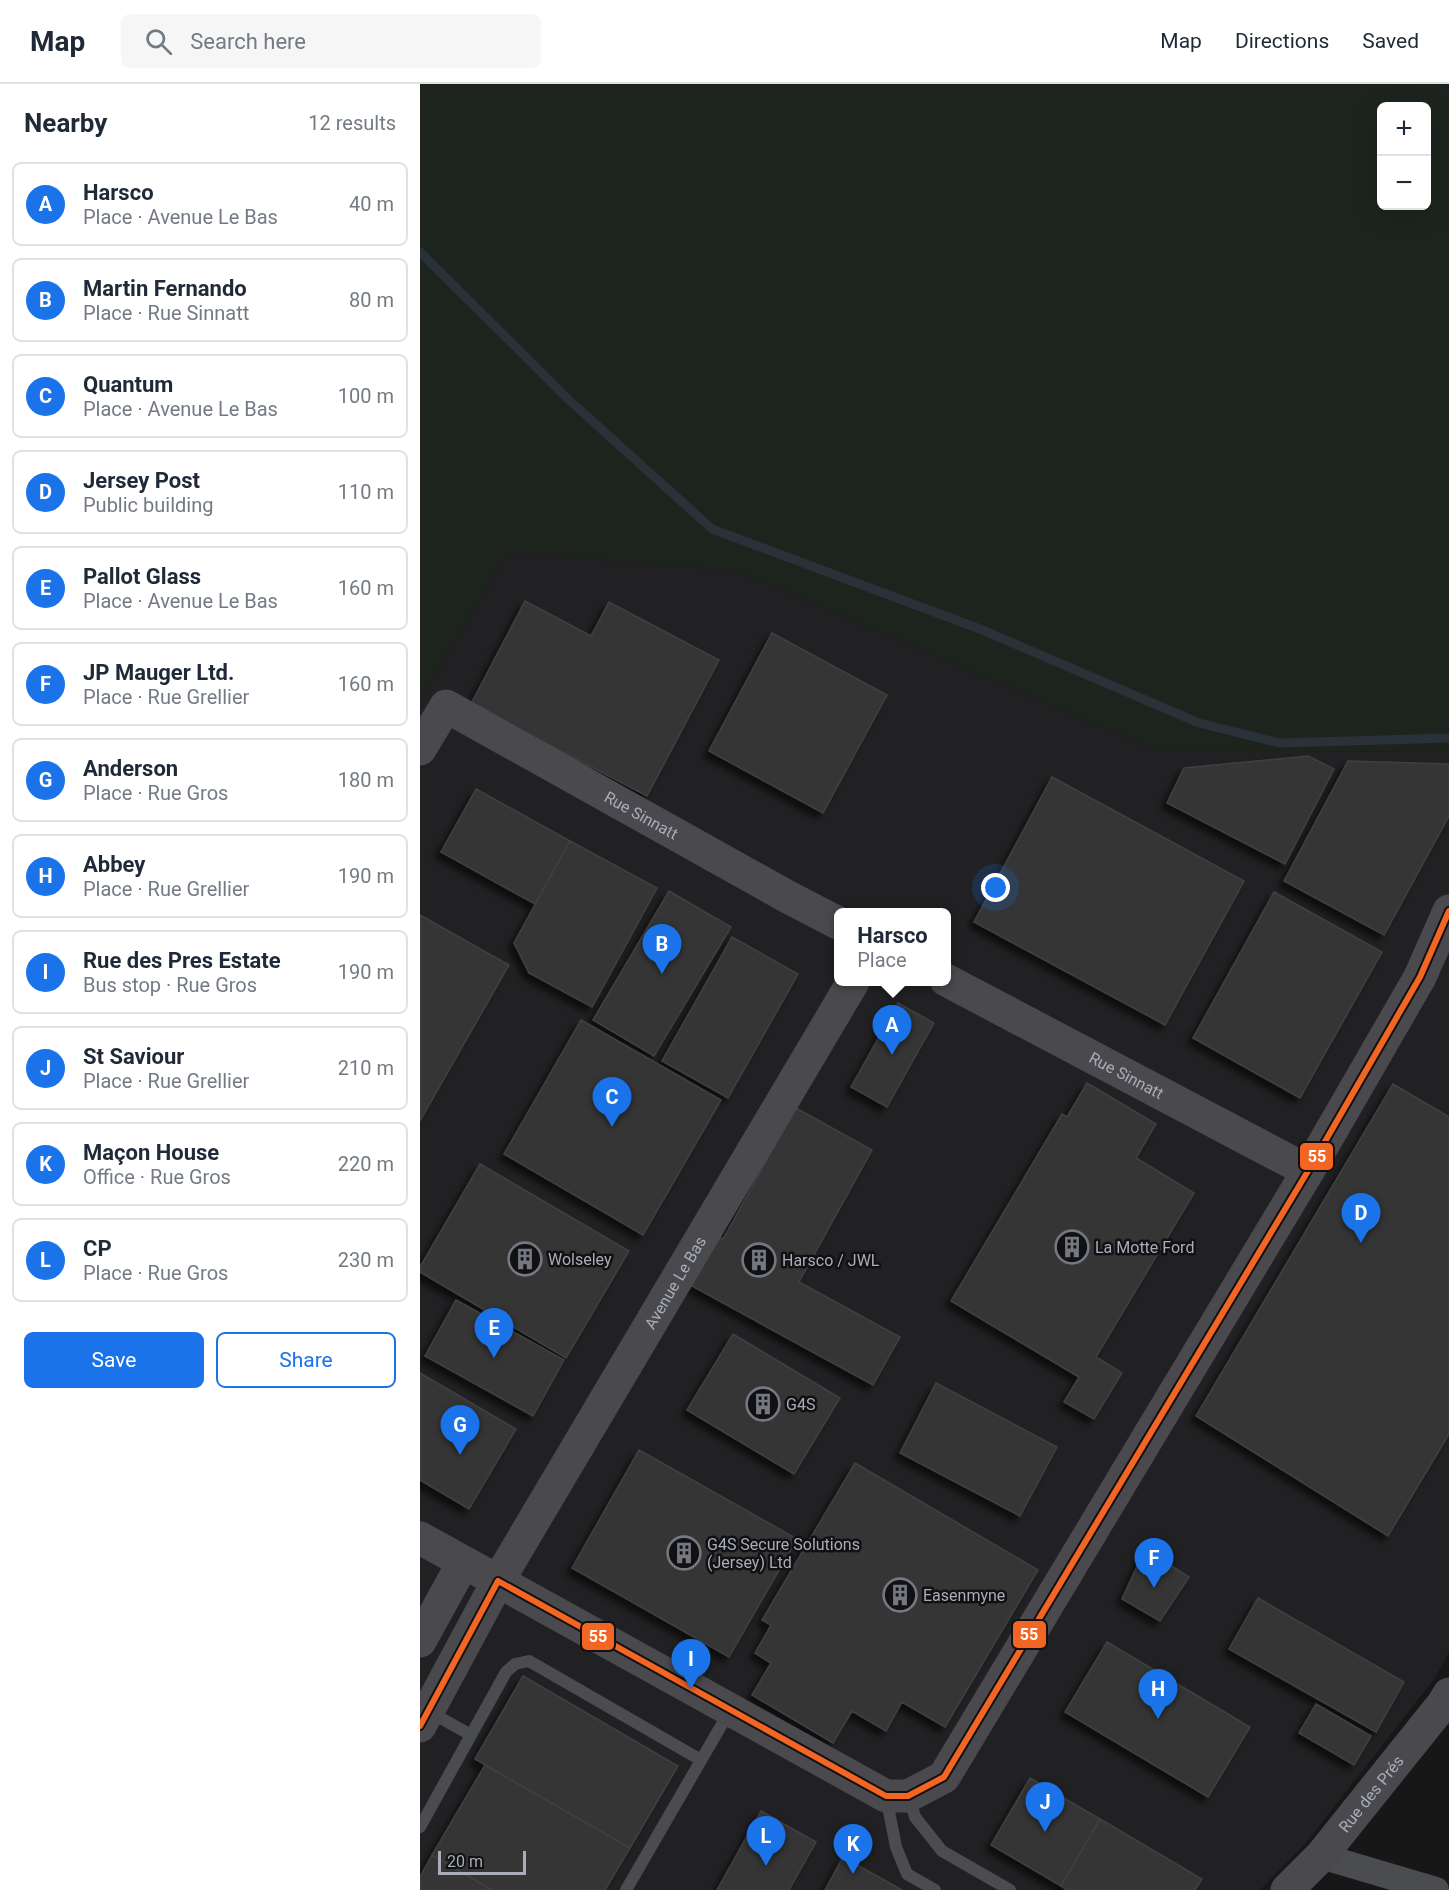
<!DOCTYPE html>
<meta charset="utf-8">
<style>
:root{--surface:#fff;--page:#f6f6f7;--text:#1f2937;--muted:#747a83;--line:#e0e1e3;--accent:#1a73e8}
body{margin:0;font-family:Roboto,sans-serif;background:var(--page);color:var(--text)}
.controls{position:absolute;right:18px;top:18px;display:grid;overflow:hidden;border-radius:9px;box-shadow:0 6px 24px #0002}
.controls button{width:54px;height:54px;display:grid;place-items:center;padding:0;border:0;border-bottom:2px solid var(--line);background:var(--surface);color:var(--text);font:30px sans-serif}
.scale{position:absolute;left:18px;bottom:15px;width:88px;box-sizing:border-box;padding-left:6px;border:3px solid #a8adb8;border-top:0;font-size:16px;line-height:21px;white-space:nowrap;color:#a8adb8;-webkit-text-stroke:4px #111113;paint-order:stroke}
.you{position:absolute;left:576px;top:804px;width:21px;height:21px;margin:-15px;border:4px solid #fff;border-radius:50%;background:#1a73e8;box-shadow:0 0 0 9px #1a73e833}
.badge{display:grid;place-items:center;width:39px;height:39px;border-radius:50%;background:var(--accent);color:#fff;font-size:20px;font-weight:700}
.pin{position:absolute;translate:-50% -50px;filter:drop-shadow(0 2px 3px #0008)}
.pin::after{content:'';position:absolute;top:32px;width:21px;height:18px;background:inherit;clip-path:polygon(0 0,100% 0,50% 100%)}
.popup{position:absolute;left:414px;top:824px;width:117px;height:78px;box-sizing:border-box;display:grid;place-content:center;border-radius:9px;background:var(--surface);filter:drop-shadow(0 2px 4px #0005);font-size:20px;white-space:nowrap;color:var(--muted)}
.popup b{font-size:22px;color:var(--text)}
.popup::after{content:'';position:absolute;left:50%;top:100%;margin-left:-12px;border:12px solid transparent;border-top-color:var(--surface)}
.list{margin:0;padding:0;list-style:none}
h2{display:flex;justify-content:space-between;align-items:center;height:78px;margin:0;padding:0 24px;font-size:26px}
h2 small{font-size:20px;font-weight:400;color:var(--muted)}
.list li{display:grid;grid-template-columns:39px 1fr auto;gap:18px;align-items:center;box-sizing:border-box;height:84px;margin:0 12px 12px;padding:0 12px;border:2px solid var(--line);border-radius:9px}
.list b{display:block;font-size:22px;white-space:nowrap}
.list p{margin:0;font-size:20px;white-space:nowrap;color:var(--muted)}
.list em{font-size:20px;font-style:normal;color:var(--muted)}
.actions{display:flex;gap:12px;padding:18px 24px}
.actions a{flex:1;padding:14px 0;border:2px solid var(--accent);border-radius:9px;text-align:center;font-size:21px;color:var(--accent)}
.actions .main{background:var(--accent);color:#fff}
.icon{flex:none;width:33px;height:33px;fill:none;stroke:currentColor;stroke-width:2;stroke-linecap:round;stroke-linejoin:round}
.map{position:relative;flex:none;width:1029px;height:1806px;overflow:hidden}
header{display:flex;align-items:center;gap:36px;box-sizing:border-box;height:84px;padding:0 30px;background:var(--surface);border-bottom:2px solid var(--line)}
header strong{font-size:28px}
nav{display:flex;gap:33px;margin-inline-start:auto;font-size:21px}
.search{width:420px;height:54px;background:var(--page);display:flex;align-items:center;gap:15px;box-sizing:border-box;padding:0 21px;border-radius:9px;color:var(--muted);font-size:22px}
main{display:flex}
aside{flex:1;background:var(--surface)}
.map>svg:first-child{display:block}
.built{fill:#212123;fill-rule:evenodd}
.green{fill:#1d241e;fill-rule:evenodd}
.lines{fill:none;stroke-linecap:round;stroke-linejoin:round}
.stream{stroke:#2a3239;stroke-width:9}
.building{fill:#353536;stroke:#3f4043;stroke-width:1.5;filter:url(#shadow)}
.lane{stroke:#4b4c50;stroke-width:12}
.street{stroke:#4b4c50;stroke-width:26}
.secondary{stroke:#4a4a4e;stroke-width:33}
.bus-1-casing{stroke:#111113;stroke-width:10}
.bus-1{stroke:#f26522;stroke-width:6}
.labels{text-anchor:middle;stroke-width:5;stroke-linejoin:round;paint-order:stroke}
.street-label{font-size:16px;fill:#a8adb8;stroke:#111113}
.poi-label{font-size:16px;fill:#a8adb8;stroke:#111113;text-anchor:start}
.line-badge{stroke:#111113;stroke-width:2}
.badge-label{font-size:16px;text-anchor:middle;font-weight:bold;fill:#fff}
</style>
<header>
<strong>Map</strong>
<div class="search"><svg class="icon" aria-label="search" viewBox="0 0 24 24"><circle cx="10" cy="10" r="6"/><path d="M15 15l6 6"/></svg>Search here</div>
<nav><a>Map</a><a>Directions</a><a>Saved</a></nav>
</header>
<main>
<aside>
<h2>Nearby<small>12 results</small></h2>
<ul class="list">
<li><span class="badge">A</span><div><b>Harsco</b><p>Place · Avenue Le Bas</p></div><em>40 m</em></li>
<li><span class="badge">B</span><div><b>Martin Fernando</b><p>Place · Rue Sinnatt</p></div><em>80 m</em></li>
<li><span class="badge">C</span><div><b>Quantum</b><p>Place · Avenue Le Bas</p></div><em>100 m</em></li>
<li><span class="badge">D</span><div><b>Jersey Post</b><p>Public building</p></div><em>110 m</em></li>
<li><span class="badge">E</span><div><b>Pallot Glass</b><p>Place · Avenue Le Bas</p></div><em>160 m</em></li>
<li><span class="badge">F</span><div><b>JP Mauger Ltd.</b><p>Place · Rue Grellier</p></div><em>160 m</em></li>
<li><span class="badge">G</span><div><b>Anderson</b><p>Place · Rue Gros</p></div><em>180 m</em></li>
<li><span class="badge">H</span><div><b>Abbey</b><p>Place · Rue Grellier</p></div><em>190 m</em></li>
<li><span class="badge">I</span><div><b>Rue des Pres Estate</b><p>Bus stop · Rue Gros</p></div><em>190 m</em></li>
<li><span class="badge">J</span><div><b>St Saviour</b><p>Place · Rue Grellier</p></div><em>210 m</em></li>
<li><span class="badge">K</span><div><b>Maçon House</b><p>Office · Rue Gros</p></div><em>220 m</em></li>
<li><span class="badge">L</span><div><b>CP</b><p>Place · Rue Gros</p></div><em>230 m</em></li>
</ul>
<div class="actions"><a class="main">Save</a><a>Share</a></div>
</aside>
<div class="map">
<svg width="1029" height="1806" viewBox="0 0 1029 1806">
<defs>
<filter id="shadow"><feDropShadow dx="-5.5" dy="5.5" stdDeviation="3" flood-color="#0009"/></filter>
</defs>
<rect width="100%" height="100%" fill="#171717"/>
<path class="built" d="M88,468L318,487L735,666L1029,668V1568L1015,1594L885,1760L840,1806H0V617ZM418,828H526V898H418Z"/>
<path class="green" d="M0,0H1029V668L735,666L318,487L88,468L0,617ZM1006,22V122H962V22Z"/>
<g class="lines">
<path class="stream" d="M0,168L148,315L292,445L560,545L779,639L860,659L1029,654"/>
</g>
<path class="building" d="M105,517L171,552L189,518L299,576L227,712L51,620Z
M352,549L467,611L403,729L289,667Z
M888,672L914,685L865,780L747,719L764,684Z
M928,677L1029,680V732L964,851L864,797Z
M632,693L824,797L745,941L554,838Z
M56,705L150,757L115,820L21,768Z
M150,757L237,804L172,923L109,889L94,859Z
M249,807L311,843L234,972L173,936Z
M854,808L962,868L880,1014L773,954Z
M0,831L89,881L0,1037Z
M312,853L378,890L308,1014L242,977Z
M478,919L514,939L467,1023L431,1003Z
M161,936L301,1016L223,1151L84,1070Z
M667,999L736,1040L716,1074L774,1109L676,1273L702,1289L674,1335L644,1318L659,1293L531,1217L642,1030L647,1033Z
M973,1000L1029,1033V1350L968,1452L776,1332Z
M376,1024L452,1066L379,1198L480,1253L453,1301L272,1202L299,1153L303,1155Z
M60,1080L209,1167L146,1274L0,1188V1183Z
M36,1216L144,1276L113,1332L5,1272Z
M313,1250L420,1314L374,1390L267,1326Z
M0,1289L96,1345L49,1425L0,1396Z
M516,1299L637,1363L600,1432L480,1369Z
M219,1366L377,1455L309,1573L152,1484Z
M435,1379L618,1486L525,1643L482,1618L466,1647L432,1627L413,1659L332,1611L351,1579L335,1569L351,1541L342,1536Z
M725,1465L769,1493L740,1537L702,1515Z
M838,1514L984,1598L956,1648L809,1565Z
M687,1558L830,1643L788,1713L645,1628Z
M103,1592L258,1682L210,1764L55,1675Z
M896,1620L951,1652L934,1681L879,1649Z
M65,1681L210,1764L185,1806H72L12,1771Z
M610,1694L680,1735L641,1802L571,1761Z
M341,1727L396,1758L369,1806H297Z
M680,1735L782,1795L775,1806H647L641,1802Z
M12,1771L72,1806H0V1793Z
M423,1773L482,1806H405Z"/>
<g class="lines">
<path class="lane" d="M8,1627L51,1651
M466,1712L476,1763L487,1790L515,1806
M489,1713L495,1733L522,1767L590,1806
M0,1743L86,1588L95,1580L109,1577L281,1676
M206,1806L309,1628"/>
<path class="street" d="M901,1772L1016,1806"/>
<g class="secondary">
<path id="s1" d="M0,665L26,622L368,813L418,839"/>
<path id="s2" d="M526,896L888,1087"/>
<path id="s3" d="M0,1454L78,1497L433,898"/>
<path d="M0,1557L43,1479"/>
<path d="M0,1642L78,1497L466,1712H488L524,1693L888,1087L1000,893L1029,827"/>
<path id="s4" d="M867,1806L901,1772L1022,1621L1029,1610"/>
</g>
<g class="bus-1-casing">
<path id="bus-1" d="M0,1642L78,1497L466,1712H488L524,1693L888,1087L1000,893L1029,827"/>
</g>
<use href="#bus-1" class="bus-1"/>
</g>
<defs>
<g id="building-ring" transform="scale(1.725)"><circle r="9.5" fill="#111113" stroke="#757880" stroke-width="1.5"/><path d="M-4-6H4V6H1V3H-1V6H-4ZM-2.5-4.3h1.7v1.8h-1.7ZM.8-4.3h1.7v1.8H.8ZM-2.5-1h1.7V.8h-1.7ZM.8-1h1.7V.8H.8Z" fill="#757880"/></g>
</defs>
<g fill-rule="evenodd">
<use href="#building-ring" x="652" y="1163"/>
<use href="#building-ring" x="105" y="1175"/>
<use href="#building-ring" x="339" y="1176"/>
<use href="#building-ring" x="343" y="1320"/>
<use href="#building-ring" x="264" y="1469"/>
<use href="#building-ring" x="480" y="1511"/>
</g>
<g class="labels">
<g class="street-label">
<text dy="6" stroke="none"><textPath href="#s1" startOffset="274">Rue Sinnatt</textPath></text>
<text dy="6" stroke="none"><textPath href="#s2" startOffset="204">Rue Sinnatt</textPath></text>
<text dy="6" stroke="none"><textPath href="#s3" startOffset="436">Avenue Le Bas</textPath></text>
<text dy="6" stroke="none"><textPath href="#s4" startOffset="128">Rue des Prés</textPath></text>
</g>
<g class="poi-label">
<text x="675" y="1169">La Motte Ford</text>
<text x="128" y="1181">Wolseley</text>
<text x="362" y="1182">Harsco / JWL</text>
<text x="366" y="1326">G4S</text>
<text x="287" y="1466">G4S Secure Solutions<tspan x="287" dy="18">(Jersey) Ltd</tspan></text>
<text x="503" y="1517">Easenmyne</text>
</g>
</g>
<g class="line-badge">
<rect x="879" y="1058" width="35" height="29" rx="6" fill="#f26522"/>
<rect x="592" y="1536" width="35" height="29" rx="6" fill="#f26522"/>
<rect x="161" y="1538" width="34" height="29" rx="6" fill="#f26522"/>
</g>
<g class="badge-label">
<text x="897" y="1078">55</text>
<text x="609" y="1556">55</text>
<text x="178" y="1558">55</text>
</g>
</svg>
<div class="controls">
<button>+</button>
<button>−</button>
</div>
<div class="scale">20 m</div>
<div class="you"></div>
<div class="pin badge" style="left:472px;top:971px">A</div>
<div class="popup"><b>Harsco</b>Place</div>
<div class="pin badge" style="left:242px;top:890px">B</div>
<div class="pin badge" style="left:192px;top:1043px">C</div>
<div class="pin badge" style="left:941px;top:1159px">D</div>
<div class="pin badge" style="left:74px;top:1274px">E</div>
<div class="pin badge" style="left:734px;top:1504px">F</div>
<div class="pin badge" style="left:40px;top:1371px">G</div>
<div class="pin badge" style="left:738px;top:1635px">H</div>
<div class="pin badge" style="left:271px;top:1605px">I</div>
<div class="pin badge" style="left:625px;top:1748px">J</div>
<div class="pin badge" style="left:433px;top:1790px">K</div>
<div class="pin badge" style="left:346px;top:1782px">L</div>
</div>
</main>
